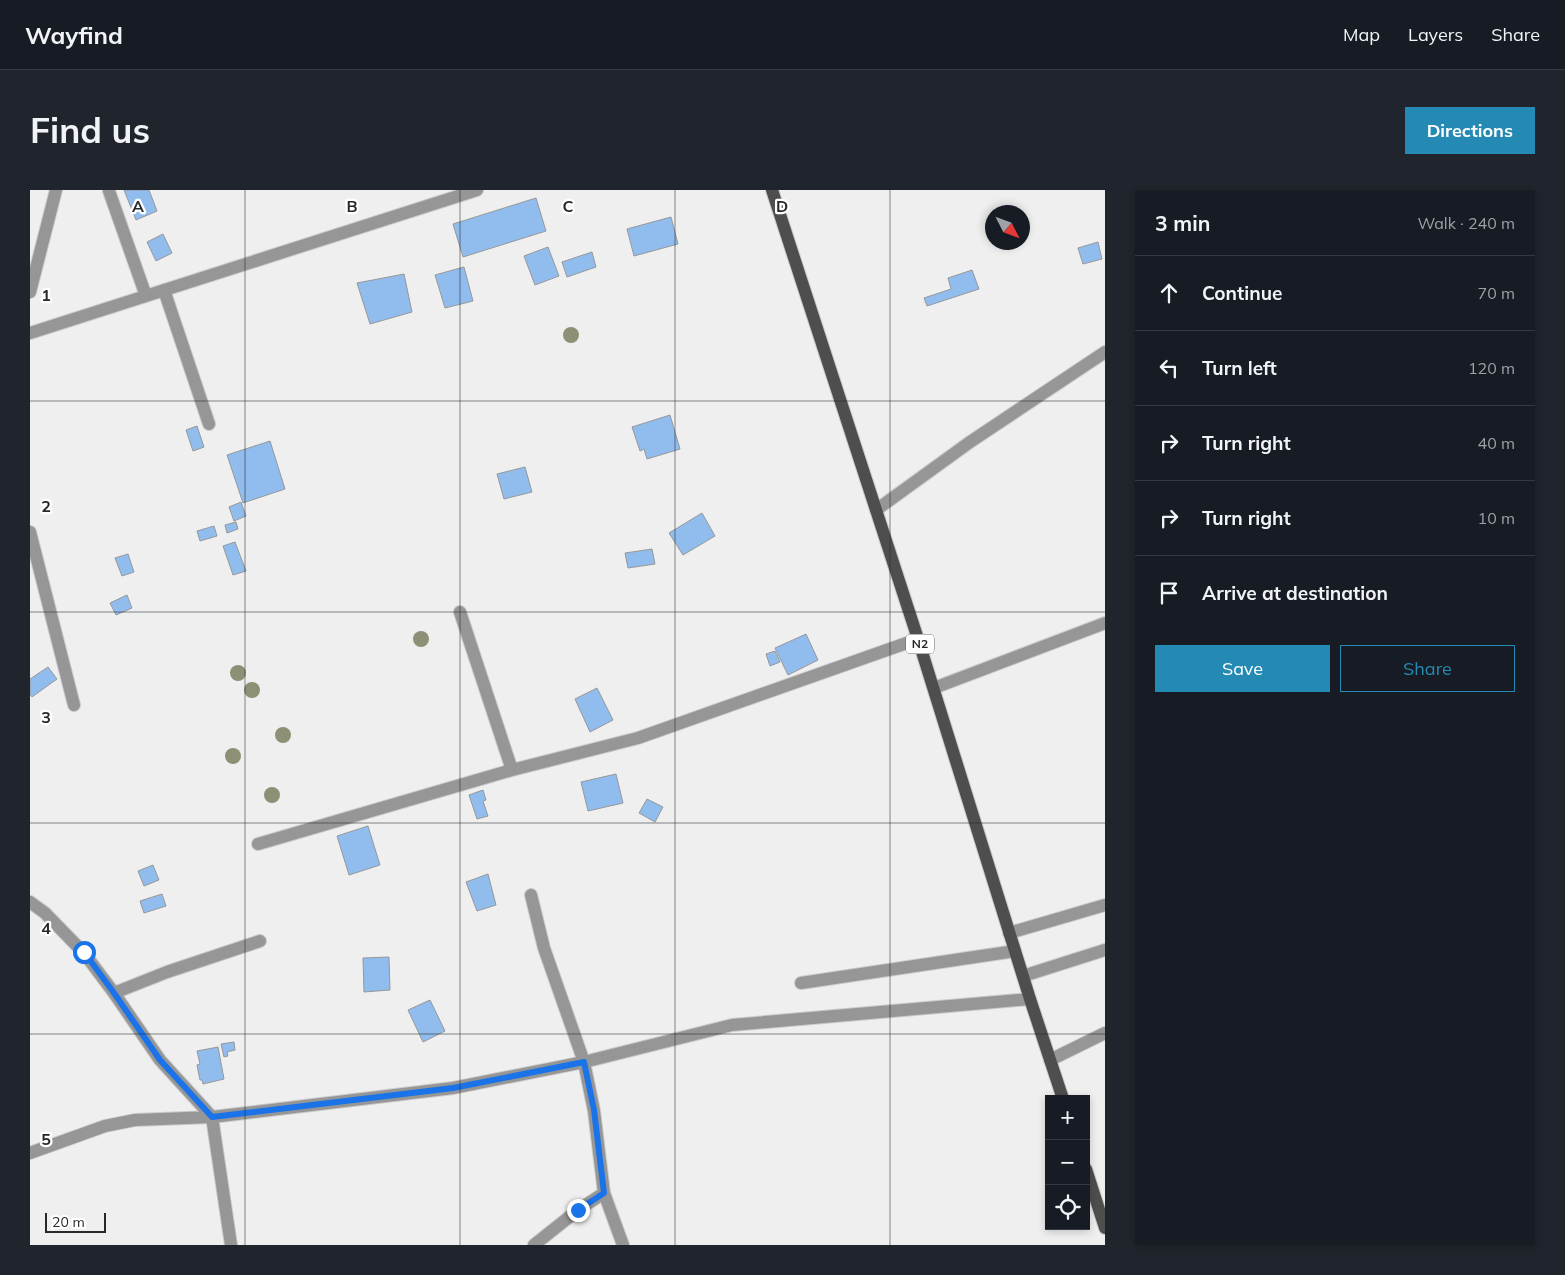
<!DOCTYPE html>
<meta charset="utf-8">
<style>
:root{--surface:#171b24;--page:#20242c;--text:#f1f3f6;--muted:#9ea1a6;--line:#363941;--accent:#258ab3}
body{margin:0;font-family:Mulish,sans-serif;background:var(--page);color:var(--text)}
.controls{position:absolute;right:15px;bottom:15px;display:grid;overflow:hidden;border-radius:0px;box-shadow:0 2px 8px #0003}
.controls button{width:45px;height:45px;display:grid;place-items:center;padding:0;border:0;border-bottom:1px solid var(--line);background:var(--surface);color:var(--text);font:25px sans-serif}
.compass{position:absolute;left:955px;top:15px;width:45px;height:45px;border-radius:50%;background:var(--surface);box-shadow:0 2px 8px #0003;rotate:132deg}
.scale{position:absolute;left:15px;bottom:12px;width:61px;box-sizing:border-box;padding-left:5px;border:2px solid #272828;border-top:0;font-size:14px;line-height:18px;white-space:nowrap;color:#272828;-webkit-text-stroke:4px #fff;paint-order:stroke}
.stop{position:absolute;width:15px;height:15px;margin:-11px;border:4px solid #1a73e8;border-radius:50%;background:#fff}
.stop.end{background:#1a73e8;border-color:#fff;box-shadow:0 1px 5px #0008}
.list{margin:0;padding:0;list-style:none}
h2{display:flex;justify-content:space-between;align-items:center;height:65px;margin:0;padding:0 20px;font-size:21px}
h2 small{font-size:16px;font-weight:400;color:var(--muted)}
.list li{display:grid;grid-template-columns:32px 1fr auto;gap:15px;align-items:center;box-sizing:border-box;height:75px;padding:0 20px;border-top:1px solid var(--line)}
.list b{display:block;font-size:19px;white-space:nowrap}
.list em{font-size:16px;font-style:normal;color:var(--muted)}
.actions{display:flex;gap:10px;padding:15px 20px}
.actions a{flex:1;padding:11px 0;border:1px solid var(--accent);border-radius:0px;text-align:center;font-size:18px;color:var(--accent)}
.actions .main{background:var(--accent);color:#fff}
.icon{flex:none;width:28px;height:28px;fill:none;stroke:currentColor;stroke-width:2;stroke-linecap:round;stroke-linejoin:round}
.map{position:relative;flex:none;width:1075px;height:1055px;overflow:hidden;border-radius:0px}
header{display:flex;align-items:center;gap:30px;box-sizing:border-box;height:70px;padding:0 25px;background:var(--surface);border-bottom:1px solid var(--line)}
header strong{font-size:24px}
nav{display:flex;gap:28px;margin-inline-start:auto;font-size:18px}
.intro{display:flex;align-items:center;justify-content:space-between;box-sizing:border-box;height:120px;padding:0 30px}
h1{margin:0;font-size:35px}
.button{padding:12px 22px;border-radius:0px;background:var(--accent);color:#fff;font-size:18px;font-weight:700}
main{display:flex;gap:30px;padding:0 30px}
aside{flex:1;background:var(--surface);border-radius:0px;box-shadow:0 2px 8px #0003}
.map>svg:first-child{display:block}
.building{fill:#90bcee;stroke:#979898}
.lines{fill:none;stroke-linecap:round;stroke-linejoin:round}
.minor-casing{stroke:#cbcbcc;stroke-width:14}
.major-casing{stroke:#cbcbcc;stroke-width:14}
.minor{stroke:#969696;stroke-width:12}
.major{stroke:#4f4e4e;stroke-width:12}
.tree{fill:#8d9075}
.route{stroke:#1a73e8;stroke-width:6}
.grid{fill:none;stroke:#272828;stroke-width:1;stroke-opacity:0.55}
.labels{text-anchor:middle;stroke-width:4.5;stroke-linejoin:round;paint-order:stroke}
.shield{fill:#fff;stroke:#686868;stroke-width:1}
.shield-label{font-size:12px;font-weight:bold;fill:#272828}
.grid-label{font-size:16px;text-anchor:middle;font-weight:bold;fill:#272828;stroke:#fff;stroke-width:4.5;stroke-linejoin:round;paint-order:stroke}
</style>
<header>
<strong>Wayfind</strong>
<nav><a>Map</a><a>Layers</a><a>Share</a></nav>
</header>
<div class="intro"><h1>Find us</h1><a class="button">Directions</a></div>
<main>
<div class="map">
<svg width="1075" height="1055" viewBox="0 0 1075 1055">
<rect width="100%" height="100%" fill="#efeff0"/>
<path class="building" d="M94,0H119L127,21L106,30Z
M506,8L516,41L433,67L423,34Z
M641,27L648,54L604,66L597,39Z
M133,44L142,63L126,71L117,52Z
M1068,52L1072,69L1053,74L1048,58Z
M518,57L529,86L505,95L494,66Z
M562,62L566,77L537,87L532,72Z
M434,77L443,111L415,118L405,85Z
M942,80L949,99L897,116L894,108L921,99L918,88Z
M374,84L382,122L340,134L327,93Z
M640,225L650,259L617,269L614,259L610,261L602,237Z
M167,236L174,257L163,261L156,240Z
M240,251L255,299L213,313L197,265Z
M495,277L502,302L474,309L467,284Z
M211,312L216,326L204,331L199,317Z
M672,323L685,346L653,365L639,343Z
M206,332L208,339L197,343L195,335Z
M184,336L187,346L170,351L167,341Z
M205,352L216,381L203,385L193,356Z
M622,359L625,374L598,378L595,363Z
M98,364L104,382L92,386L85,368Z
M97,405L102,418L86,425L80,413Z
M776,444L788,470L758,485L745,458Z
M745,461L750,472L740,476L736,464Z
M18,477L27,489L2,507L0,504V489Z
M567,498L583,530L560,542L545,509Z
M586,584L593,613L558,621L551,592Z
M453,600L456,610L453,611L458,626L447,629L439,605Z
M617,609L633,617L625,632L609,623Z
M338,636L350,675L319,685L307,646Z
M123,675L129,690L114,696L108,681Z
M458,684L466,715L447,721L436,692Z
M132,704L136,716L114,723L110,711Z
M359,767L360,800L334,802L333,768Z
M400,810L415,841L393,852L378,820Z
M204,852L205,860L197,862L198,866L194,867L191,854Z
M188,857L194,889L173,894L172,890H170L167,875L170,874L167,861Z"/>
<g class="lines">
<g class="minor-casing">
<path id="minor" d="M79,1L116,106
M134,100L179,234
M0,102L26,0
M0,143L447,0
M846,320L940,252L1075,162
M0,342L44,515
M430,422L482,580
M904,498L1075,433
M228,654L482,580L608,548L888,449
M501,705L514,758L554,872L564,921L574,1003L548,1020L504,1055
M0,712L15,723L54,763L84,803L130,870L182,927L201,1055
M979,743L1075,715
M993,786L1075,760
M771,793L985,761
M84,803L137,782L230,751
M1020,870L1075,843
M0,963L75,936L105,930L182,927L423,898L554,872L702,835L1000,809
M574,1003L593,1055"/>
</g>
<g class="major-casing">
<path id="major" d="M742,0L888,449L1000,809L1033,909
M1056,979L1075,1038"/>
</g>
<use href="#minor" class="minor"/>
<use href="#major" class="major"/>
</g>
<g class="tree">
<circle cx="541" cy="145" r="8"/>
<circle cx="391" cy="449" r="8"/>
<circle cx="208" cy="483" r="8"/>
<circle cx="222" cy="500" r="8"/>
<circle cx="253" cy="545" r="8"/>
<circle cx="203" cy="566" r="8"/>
<circle cx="242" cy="605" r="8"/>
</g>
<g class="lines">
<path class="route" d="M54,762L84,803L130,870L182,927L423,898L554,872L564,920L574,1003L548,1020"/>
</g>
<path class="grid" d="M215,0V1055M430,0V1055M645,0V1055M860,0V1055M0,211H1075M0,422H1075M0,633H1075M0,844H1075"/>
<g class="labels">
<rect class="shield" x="876" y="444.5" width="28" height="19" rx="4"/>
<g class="shield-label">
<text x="890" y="458">N2</text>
</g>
</g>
<g class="grid-label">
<text x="108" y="22">A</text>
<text x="322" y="22">B</text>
<text x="538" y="22">C</text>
<text x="752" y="22">D</text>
<text x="16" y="111">1</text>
<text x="16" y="322">2</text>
<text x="16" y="533">3</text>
<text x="16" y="744">4</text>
<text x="16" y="955">5</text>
</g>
</svg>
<div class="controls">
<button>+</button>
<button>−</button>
<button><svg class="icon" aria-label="locate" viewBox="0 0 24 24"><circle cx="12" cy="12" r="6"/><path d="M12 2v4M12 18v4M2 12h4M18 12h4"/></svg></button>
</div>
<svg class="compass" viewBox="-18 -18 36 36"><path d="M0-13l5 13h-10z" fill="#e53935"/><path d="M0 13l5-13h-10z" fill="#9ea1a6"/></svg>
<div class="scale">20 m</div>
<div class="stop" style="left:54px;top:762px"></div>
<div class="stop end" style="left:548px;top:1020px"></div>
</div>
<aside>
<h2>3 min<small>Walk · 240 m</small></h2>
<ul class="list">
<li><svg class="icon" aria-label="ahead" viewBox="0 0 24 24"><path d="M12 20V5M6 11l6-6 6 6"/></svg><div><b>Continue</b></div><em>70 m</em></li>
<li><svg class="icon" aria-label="left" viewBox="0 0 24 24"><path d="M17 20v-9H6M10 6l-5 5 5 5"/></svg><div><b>Turn left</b></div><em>120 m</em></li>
<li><svg class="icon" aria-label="right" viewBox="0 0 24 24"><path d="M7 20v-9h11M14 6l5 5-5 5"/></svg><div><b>Turn right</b></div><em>40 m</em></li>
<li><svg class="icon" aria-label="right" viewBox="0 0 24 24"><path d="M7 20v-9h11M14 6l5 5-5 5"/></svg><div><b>Turn right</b></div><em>10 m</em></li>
<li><svg class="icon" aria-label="arrive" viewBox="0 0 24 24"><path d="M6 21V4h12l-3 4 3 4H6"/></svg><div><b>Arrive at destination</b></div></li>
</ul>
<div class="actions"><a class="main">Save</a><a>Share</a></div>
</aside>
</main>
